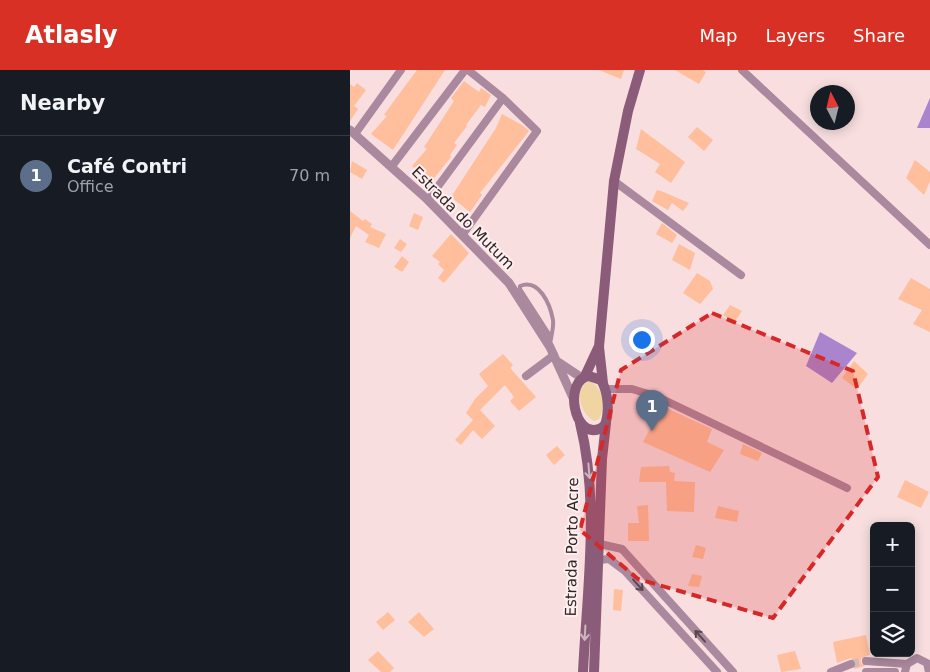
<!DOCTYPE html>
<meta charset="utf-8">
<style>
:root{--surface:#171b24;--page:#242831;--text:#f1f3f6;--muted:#9ea1a6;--line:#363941;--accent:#d93025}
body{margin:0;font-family:"DejaVu Sans",sans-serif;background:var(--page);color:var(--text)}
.controls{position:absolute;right:15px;bottom:15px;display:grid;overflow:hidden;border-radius:8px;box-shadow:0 2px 12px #0003}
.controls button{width:45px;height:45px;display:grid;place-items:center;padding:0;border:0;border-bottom:1px solid var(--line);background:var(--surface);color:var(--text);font:25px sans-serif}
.compass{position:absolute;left:460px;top:15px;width:45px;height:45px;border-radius:50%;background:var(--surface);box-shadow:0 2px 12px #0003;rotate:353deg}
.you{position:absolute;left:291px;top:269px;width:18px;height:18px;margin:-12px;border:4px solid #fff;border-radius:50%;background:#1a73e8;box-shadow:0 0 0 8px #1a73e833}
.badge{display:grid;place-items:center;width:32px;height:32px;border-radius:50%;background:var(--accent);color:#fff;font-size:16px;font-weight:700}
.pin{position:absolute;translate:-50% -41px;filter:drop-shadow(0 1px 2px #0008)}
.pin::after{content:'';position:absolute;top:26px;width:18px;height:15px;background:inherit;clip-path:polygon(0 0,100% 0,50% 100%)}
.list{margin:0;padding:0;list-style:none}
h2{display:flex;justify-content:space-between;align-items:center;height:65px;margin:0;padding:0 20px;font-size:21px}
h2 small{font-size:16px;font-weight:400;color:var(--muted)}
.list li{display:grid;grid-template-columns:32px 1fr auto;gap:15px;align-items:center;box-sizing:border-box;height:80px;padding:0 20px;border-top:1px solid var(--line)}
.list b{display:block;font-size:19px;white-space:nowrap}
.list p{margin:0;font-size:16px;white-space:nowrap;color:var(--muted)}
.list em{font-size:16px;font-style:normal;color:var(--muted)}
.icon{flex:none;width:28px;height:28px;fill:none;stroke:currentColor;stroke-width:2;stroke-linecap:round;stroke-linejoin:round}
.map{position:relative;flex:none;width:580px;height:602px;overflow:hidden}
header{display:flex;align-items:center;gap:30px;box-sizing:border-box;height:70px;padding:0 25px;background:var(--accent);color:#fff}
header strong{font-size:24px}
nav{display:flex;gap:28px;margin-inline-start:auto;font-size:18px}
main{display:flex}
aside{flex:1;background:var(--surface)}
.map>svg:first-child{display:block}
.green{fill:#f0d4a1}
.water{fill:#aa84cc}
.building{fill:#ffbe9c}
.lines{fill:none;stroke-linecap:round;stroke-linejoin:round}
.minor-tunnel{stroke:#d0b9ba;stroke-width:8;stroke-dasharray:8 4;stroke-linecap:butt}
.service{stroke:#aa889d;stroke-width:4}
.minor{stroke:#aa889d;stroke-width:8}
.tertiary{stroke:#aa889d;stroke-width:9}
.secondary{stroke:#8b5c7a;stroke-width:10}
.oneway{stroke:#d0b4c0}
.oneway2{stroke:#59484f}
.marked{fill:#d62828;fill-opacity:0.2;stroke:#d62828;stroke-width:4;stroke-dasharray:10 6;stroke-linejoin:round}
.labels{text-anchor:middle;stroke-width:4;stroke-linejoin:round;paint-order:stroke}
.street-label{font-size:15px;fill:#2e2525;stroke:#feeeef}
</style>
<header>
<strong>Atlasly</strong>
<nav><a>Map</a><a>Layers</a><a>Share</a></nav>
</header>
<main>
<aside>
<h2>Nearby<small></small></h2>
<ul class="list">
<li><span class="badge" style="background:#5c6f8a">1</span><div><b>Café Contri</b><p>Office</p></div><em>70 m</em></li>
</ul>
</aside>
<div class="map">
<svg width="580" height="602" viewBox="0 0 580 602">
<rect width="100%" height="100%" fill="#f8dedf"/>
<path class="green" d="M239,311C253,317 256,336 249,349L244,351C230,343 223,320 239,311Z"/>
<path class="water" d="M580,28V58H567Z
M470,262L507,283L482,313L456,296Z"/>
<path class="building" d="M67,0H95L43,80L21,64L37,46L34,45L41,35Z
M249,0H274L271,9Z
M325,0H352L356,2L349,14Z
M114,11L129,22L131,18L141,25L135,37L131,35L116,55L117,56L104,73L107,75L100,85L101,87L81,112L62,96L77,79L74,77L104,31L101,28Z
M7,13L16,20L4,36L8,39L0,51V14L4,17Z
M152,44L172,55L179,61L130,123L132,125L120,142L101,127L146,58Z
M347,57L363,70L354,81L338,67Z
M291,59L335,92L321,113L305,102L310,94L286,79Z
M565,90L580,102V111L574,125L556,108Z
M2,91L17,100L12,109L0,102Z
M307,120L311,121L339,133L333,141L322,133L318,140L302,131Z
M0,141L13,151L15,149L22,154L20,157L36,164L29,178L15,172L19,165L6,156L0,168Z
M64,143L73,147L68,160L59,156Z
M312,153L327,165L322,173L306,164Z
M101,164L119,183L94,213L88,208L94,200L88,194L90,192L82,186Z
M50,169L57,174L51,182L44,178Z
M329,174L345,183L340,200L322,190Z
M52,186L59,192L52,202L44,197Z
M347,203L360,211L363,219L350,234L333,223Z
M561,208L580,219V262L563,254L572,240L548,229Z
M380,235L392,241L384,253L373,245Z
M153,284L163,295L160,298L186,327L169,341L160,331L164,327L155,315L130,340L145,356L132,369L123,360L111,375L105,370L123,350L116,343L125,329L138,316L129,304Z
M504,291L518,304L507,319L492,308Z
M299,330L362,359L357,372L374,380L360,402L293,372L307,346L295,339Z
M393,374L412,383L408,391L390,384Z
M207,376L215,385L204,395L196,385Z
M319,396L320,402L325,403L324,411L345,412L344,442L317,441L316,412H289L291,397Z
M555,410L579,422L571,438L547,427Z
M298,435L299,471H278V453H289L287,436Z
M368,436L389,441L387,452L365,448Z
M346,475L356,478L353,489L342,487Z
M342,504L352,506L349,517L338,516Z
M264,519L273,520L271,541L263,540Z
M38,542L45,550L33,560L26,552Z
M69,542L84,559L74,567L58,552Z
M516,565L520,585L511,588V593L515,596L504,599L506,592L501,588L487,593L483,572Z
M28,581L44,598L40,602H31L18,590Z
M445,581L451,599L431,602L427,585Z"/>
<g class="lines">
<path class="minor-tunnel" d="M501,594L516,591"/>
<path class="service" d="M200,274C201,267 204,257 203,250C200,234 189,208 170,216V219L201,267"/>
<path class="minor" d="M392,0L580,175
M5,64L51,0
M42,96L115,0
M264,111L391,205
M78,130L153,28
M113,164L187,61L153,28L118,0
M176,306L204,285
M255,319H282L308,327L497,418
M250,474L272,479L383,602
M249,490L259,489L275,501L367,602
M516,591L557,594
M481,602L501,594
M516,602H545
M555,602L557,594L567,588L577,593L579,602"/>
<path class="tertiary" d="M0,60L78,130L159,213L200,277L224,330
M208,292L232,308"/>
<path class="secondary" d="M235,306L248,278
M239,306L251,310C257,320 259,335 257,347C256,353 255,357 249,359C224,369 213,310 239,306Z
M253,313L249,277L264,111L278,41L290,0
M230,353C250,433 237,520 233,602
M244,602L252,389L256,353"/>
</g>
<defs><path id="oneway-shaft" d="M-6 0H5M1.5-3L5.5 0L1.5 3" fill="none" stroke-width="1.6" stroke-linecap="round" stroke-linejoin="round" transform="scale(1.25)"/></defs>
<g class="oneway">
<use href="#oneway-shaft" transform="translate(239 401) rotate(85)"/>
<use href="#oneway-shaft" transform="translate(235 563) rotate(93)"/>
</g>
<g class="oneway2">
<use href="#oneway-shaft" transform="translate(288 515) rotate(48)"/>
<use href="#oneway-shaft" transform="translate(350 566) rotate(-132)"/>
</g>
<path class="marked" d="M362,243L503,301L528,407L423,548L288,509L230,460L271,300Z"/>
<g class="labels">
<g class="street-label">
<text transform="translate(113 148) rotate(45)" y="5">Estrada do Mutum</text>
<text transform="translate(222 477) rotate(-89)" y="5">Estrada Porto Acre</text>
</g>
</g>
</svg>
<div class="controls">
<button>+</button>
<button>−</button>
<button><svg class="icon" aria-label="layers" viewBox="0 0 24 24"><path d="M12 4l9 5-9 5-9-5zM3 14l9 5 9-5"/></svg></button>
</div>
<svg class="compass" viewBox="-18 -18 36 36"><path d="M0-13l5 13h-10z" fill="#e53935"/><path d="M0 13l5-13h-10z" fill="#9ea1a6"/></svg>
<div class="you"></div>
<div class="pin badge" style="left:302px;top:361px;background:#5c6f8a">1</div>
</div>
</main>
